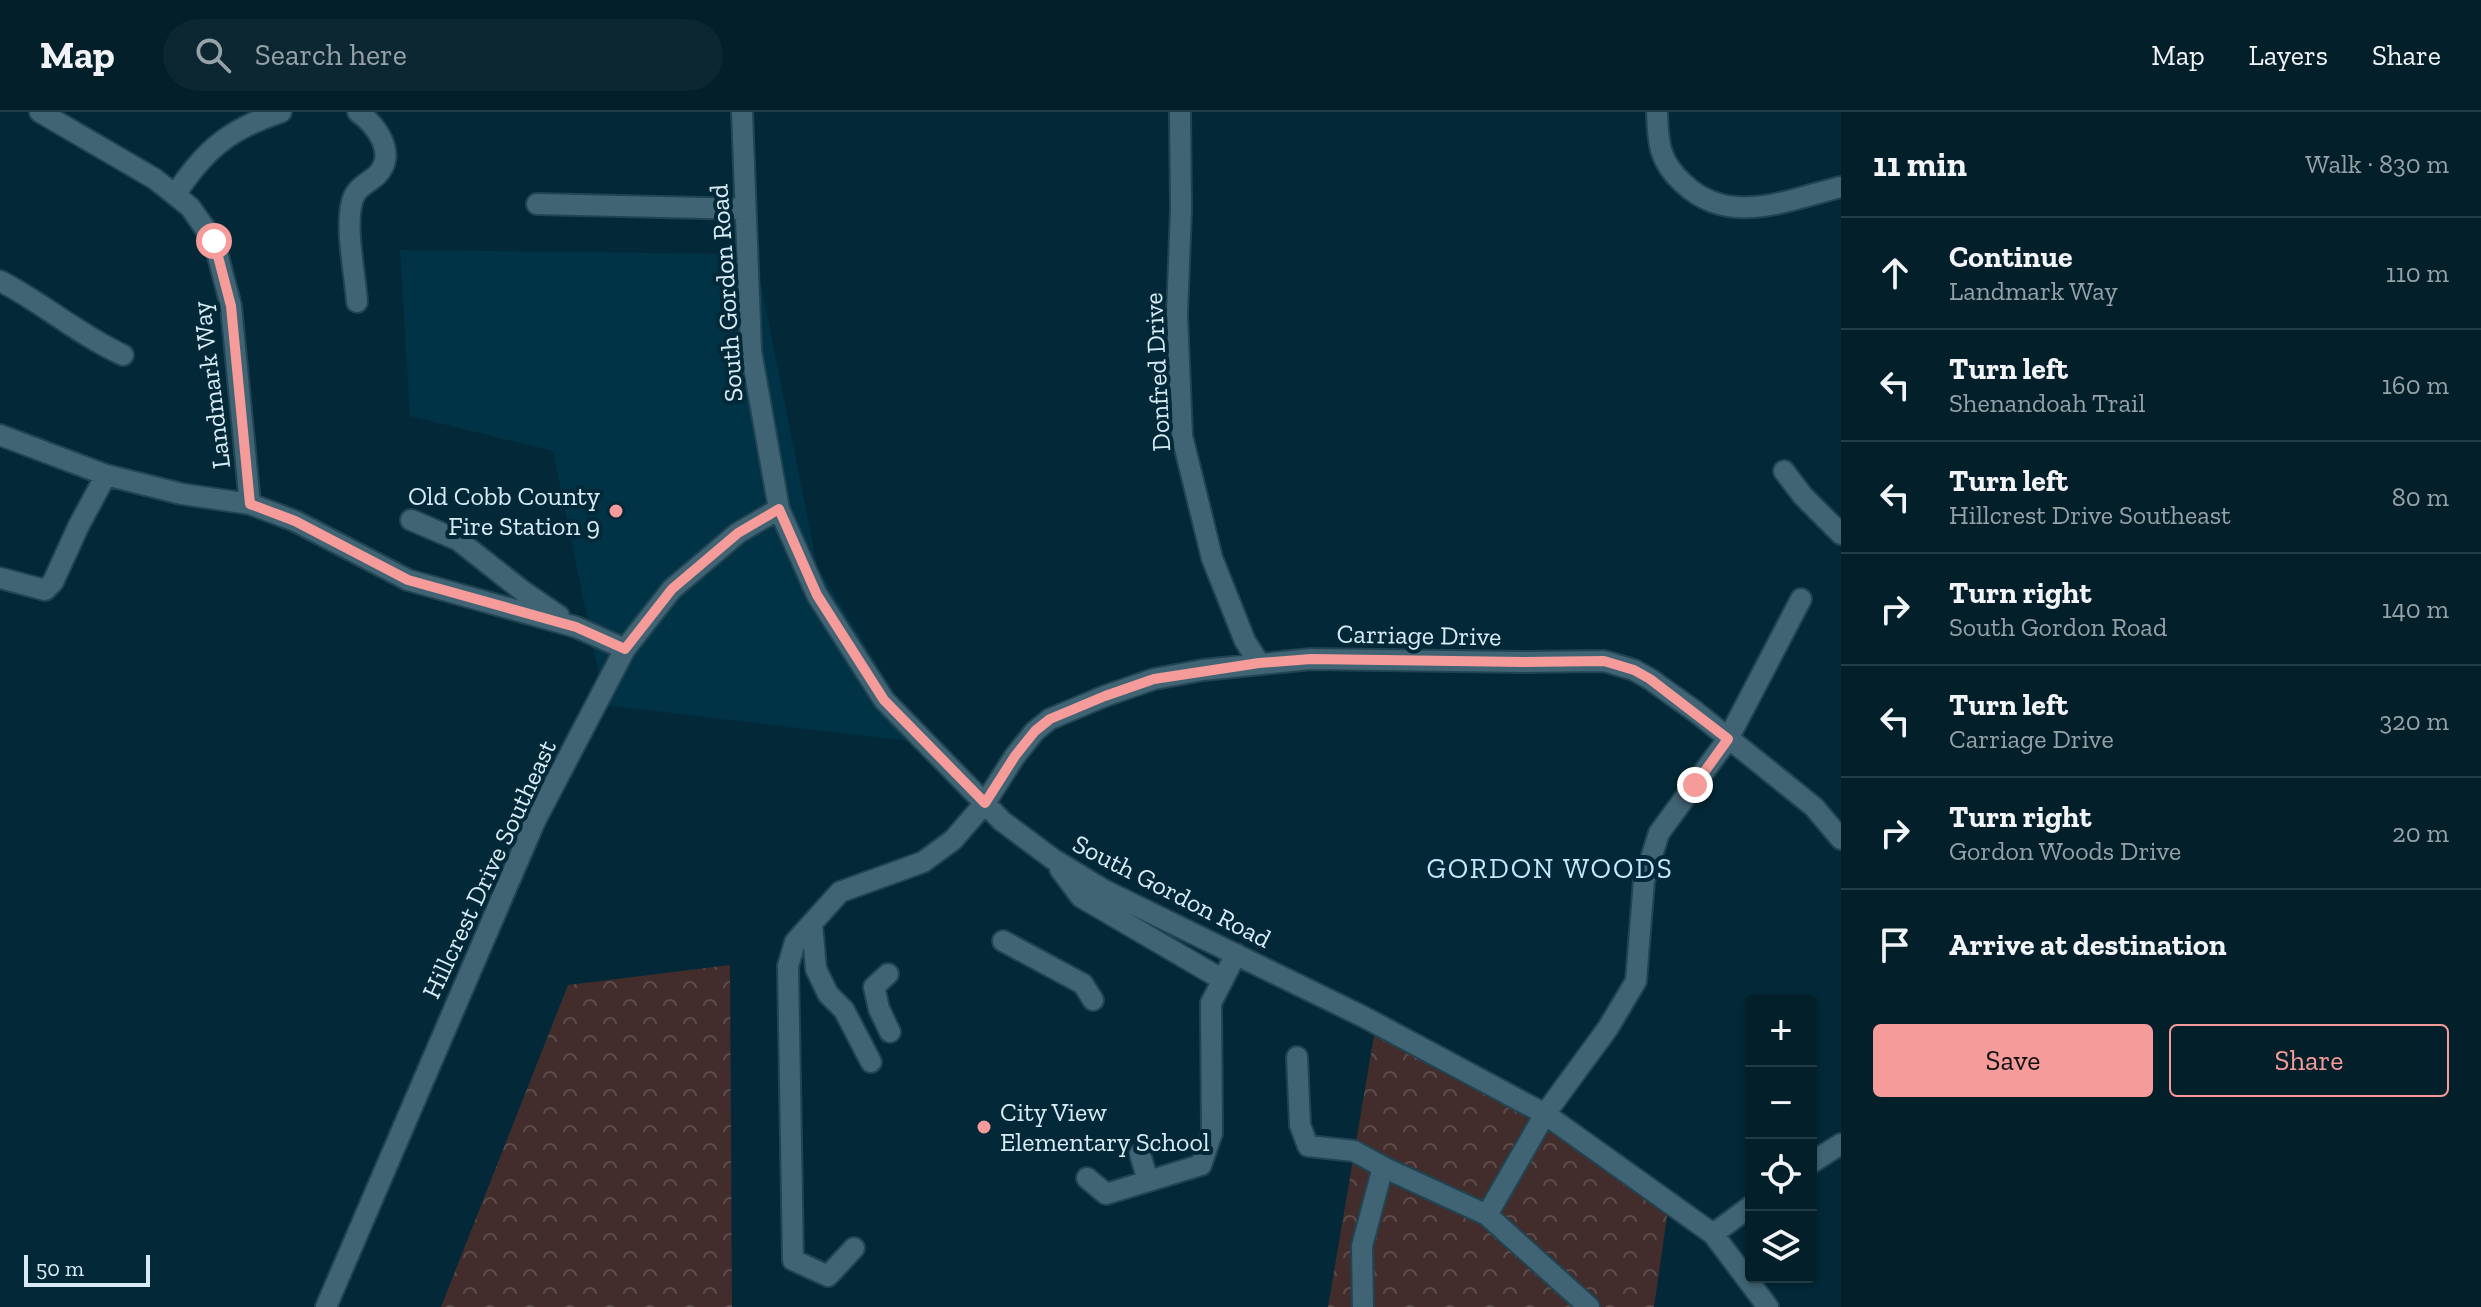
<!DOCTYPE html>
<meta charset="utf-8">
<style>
:root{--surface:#021f2a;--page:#0c2732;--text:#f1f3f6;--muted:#96a2a8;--line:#233d47;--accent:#f59b99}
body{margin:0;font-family:"Zilla Slab",serif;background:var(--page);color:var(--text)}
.controls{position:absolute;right:24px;bottom:24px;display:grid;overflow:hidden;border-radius:8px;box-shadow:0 2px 6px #0004}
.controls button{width:72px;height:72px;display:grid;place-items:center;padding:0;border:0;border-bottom:2px solid var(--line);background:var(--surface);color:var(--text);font:40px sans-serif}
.scale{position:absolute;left:24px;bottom:20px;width:126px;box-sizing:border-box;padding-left:8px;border:4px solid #d9ecf6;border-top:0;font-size:22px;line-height:28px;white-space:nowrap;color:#d9ecf6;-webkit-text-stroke:6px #032938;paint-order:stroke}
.stop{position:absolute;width:24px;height:24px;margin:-18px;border:6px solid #f59b99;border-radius:50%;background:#fff}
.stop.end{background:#f59b99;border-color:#fff;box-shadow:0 2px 8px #0008}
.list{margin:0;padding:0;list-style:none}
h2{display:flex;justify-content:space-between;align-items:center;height:104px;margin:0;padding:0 32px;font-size:34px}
h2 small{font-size:26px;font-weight:400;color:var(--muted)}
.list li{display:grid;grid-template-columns:52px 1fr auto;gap:24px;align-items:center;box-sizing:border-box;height:112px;padding:0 32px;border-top:2px solid var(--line)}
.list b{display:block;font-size:30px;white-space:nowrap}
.list p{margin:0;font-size:26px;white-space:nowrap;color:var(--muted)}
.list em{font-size:26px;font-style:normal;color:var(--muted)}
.actions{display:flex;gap:16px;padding:24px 32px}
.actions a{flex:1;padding:18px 0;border:2px solid var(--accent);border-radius:8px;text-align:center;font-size:28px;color:var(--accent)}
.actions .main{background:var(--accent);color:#111}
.icon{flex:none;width:44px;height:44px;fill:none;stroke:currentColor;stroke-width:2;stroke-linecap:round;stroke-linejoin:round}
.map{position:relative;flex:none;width:1841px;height:1195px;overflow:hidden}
header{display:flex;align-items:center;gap:48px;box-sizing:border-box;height:112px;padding:0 40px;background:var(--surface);border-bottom:2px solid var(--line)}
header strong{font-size:38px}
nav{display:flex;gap:44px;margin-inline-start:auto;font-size:28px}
.search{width:560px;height:72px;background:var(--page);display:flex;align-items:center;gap:20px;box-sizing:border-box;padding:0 28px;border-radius:44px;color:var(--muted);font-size:30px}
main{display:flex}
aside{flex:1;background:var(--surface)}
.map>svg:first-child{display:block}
.built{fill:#003345}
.forest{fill:url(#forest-crowns)}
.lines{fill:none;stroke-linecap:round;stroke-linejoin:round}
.minor-casing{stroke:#214453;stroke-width:24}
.minor{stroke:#416474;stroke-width:20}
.route{stroke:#f59b99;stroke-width:10}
.poi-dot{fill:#f59b99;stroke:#032938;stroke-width:3}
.labels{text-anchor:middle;stroke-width:8;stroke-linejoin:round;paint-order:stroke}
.street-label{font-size:26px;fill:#d9ecf6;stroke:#032938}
.poi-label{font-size:26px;fill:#d9ecf6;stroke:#032938;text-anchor:end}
.neighbourhood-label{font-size:28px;letter-spacing:2px;fill:#c2eafd;stroke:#032938}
</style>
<header>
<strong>Map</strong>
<div class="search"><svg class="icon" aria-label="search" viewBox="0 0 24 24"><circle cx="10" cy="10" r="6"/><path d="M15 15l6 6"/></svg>Search here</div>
<nav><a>Map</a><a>Layers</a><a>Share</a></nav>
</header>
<main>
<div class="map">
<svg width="1841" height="1195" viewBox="0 0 1841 1195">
<defs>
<pattern id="forest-crowns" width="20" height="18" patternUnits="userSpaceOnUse" patternTransform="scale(2)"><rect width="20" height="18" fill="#422d2c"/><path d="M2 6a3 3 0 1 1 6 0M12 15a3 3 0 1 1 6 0" fill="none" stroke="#5d4c4b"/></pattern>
</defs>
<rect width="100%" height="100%" fill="#032938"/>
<path class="built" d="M400,138L755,142L817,454L925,631L605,593L553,339L410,304Z"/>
<path class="forest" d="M730,853L732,1195H441L568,873Z
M1375,918L1670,1084L1654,1195H1328Z"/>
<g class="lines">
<g class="minor-casing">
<path id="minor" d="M40,0L155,67L190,95L214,129L231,194L250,392
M742,0L751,239L779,397L817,483L884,588L1002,709L1053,747L1104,778L1364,905L1545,1002L1713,1122L1768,1195
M1180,0L1181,98L1177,203L1182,324L1212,446L1245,529L1259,551
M1657,0C1658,31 1659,50 1684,72C1730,115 1787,88 1841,75
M175,83C205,37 230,17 281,0
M537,92L745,97
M0,169C43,191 79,223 123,243
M357,190C355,161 345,117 352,90C355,76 367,72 377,63C398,42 376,13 358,0
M0,323L106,363L182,382L250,392L295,409L408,468L576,515L625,537
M1784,359L1803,384L1841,422
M411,408L458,428L524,480L559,504
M0,466L45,478L53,470L79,413L106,363
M1060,757L1081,785L1223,868
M812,812L816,857L828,882L844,898L871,950
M1003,829L1083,872L1093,888
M888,862L874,875L879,897L890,920
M1297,945L1300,1013L1308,1034L1354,1039L1383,1055
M1140,1042L1148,1069
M1811,1051L1841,1032
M1087,1066L1106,1082L1201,1053L1212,1021L1211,891L1236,842
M1487,1103L1545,1002L1608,916L1636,869L1644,769L1659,721L1728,627L1801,487
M1713,1122L1751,1094
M854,1136L828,1164L793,1148L788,854L795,830L840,780L923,750L953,728L985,691L1015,644L1035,619L1050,607L1105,584L1154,567L1203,558L1311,547L1524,550L1604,549L1634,558L1650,567L1696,600L1814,695L1841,727
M326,1195L535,709L625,537L672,477L738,421L779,397
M1363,1195L1362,1134L1383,1055L1487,1103L1589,1195"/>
</g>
<use href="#minor" class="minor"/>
</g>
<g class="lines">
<path class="route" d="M214,129L231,194L250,392L295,409L408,468L576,515L625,537L672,477L738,421L779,397L817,483L884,588L985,691L1015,644L1035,619L1050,607L1105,584L1154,567L1259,551L1311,547L1524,550L1604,549L1634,558L1650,567L1728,627L1695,673"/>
</g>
<g class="poi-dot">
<circle cx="616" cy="399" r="8"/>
<circle cx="984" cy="1015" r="8"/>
</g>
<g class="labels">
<g class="street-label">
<text transform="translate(726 181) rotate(-94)" y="9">South Gordon Road</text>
<text transform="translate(1157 260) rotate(-93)" y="9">Donfred Drive</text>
<text transform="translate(211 273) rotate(-97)" y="9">Landmark Way</text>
<text transform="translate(1419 523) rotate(1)" y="9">Carriage Drive</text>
<text transform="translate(489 757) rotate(-65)" y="9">Hillcrest Drive Southeast</text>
<text transform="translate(1172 779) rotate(27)" y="9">South Gordon Road</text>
</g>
<g class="poi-label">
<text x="600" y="393">Old Cobb County<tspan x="600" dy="30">Fire Station 9</tspan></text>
<text x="1000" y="1009" text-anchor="start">City View<tspan x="1000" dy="30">Elementary School</tspan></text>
</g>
<g class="neighbourhood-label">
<text x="1550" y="766">GORDON WOODS</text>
</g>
</g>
</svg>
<div class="controls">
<button>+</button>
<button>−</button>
<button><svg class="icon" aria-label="locate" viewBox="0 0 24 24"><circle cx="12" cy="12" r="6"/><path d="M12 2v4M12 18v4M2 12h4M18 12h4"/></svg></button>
<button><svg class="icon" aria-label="layers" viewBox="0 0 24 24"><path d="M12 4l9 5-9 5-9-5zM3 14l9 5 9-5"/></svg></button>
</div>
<div class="scale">50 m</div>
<div class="stop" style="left:214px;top:129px"></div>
<div class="stop end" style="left:1695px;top:673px"></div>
</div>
<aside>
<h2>11 min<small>Walk · 830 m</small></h2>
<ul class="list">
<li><svg class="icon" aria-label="ahead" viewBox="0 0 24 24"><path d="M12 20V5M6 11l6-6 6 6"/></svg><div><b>Continue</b><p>Landmark Way</p></div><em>110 m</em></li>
<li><svg class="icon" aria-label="left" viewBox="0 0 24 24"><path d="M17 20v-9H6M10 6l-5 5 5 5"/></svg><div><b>Turn left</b><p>Shenandoah Trail</p></div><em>160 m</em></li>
<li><svg class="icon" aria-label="left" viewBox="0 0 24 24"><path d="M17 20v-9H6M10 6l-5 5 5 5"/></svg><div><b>Turn left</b><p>Hillcrest Drive Southeast</p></div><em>80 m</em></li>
<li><svg class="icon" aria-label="right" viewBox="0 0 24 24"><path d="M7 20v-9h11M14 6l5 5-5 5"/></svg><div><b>Turn right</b><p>South Gordon Road</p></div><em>140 m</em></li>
<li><svg class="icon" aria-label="left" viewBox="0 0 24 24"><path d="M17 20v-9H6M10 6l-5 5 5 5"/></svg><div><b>Turn left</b><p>Carriage Drive</p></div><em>320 m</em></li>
<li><svg class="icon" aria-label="right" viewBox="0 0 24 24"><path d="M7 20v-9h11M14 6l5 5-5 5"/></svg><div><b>Turn right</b><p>Gordon Woods Drive</p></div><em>20 m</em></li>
<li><svg class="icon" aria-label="arrive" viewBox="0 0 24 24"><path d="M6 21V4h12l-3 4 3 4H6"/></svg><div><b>Arrive at destination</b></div></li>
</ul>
<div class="actions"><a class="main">Save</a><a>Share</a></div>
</aside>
</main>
